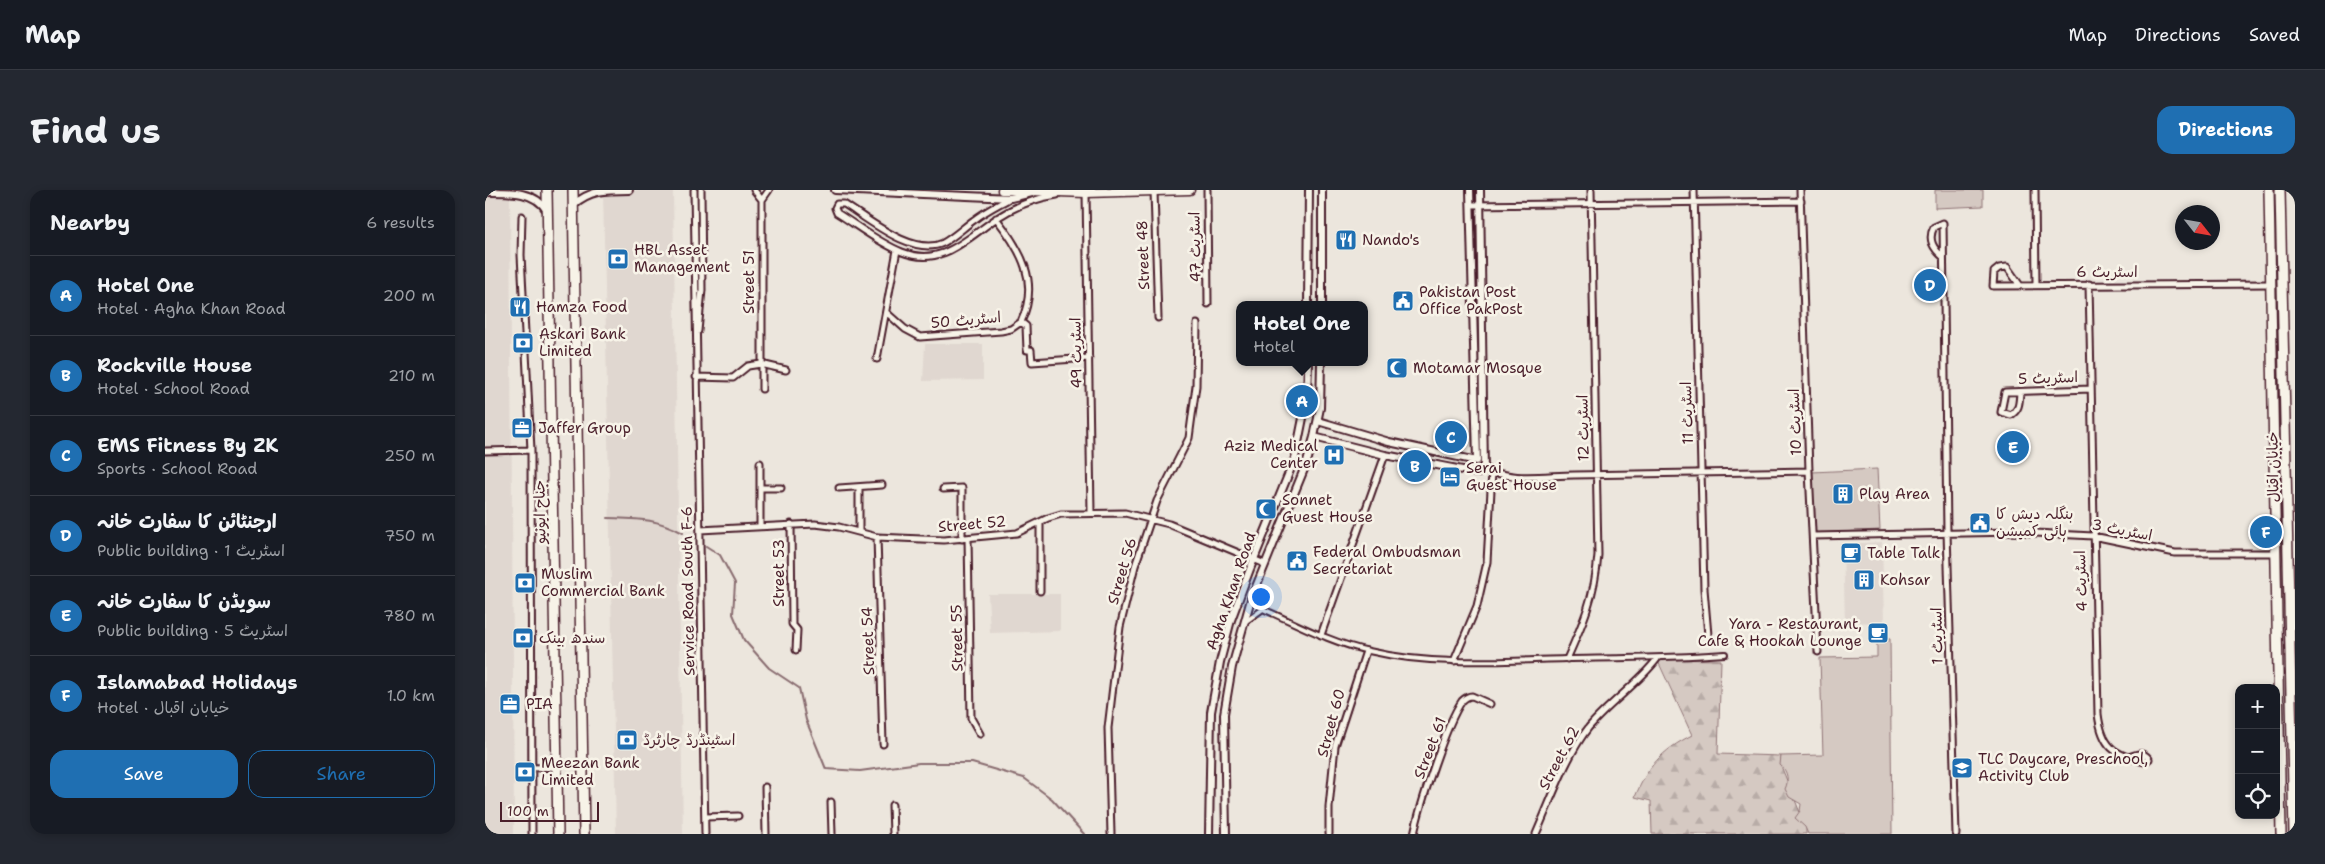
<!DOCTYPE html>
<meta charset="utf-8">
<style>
:root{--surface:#171b24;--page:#242831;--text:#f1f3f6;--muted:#9ea1a6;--line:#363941;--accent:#1f6fb2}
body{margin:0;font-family:"Shantell Sans","Playpen Sans Arabic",sans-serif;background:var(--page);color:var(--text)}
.controls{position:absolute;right:15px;bottom:15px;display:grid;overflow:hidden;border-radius:10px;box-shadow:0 2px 8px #0003}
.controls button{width:45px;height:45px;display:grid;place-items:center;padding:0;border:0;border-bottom:1px solid var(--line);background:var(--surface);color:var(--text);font:25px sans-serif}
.compass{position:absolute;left:1690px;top:15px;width:45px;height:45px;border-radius:50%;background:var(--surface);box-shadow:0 2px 8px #0003;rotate:121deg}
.scale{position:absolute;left:15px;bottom:12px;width:99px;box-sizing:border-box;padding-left:5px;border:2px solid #4a1f2b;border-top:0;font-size:14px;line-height:18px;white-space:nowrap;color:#4a1f2b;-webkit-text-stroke:4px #f7f3e8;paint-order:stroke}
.you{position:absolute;left:775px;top:406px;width:18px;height:18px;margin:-12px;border:4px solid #fff;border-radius:50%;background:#1a73e8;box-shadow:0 0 0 8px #1a73e833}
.badge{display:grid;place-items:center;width:32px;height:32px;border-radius:50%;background:var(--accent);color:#fff;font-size:16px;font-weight:700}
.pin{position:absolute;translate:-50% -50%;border:2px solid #fff;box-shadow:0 1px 5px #0006}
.popup{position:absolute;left:751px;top:111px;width:132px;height:65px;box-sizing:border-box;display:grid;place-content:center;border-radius:10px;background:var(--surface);filter:drop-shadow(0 1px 4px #0005);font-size:16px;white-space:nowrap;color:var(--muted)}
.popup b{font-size:19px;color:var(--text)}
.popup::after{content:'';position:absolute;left:50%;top:100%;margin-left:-10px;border:10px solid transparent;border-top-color:var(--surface)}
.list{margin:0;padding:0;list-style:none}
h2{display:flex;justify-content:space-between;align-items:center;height:65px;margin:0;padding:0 20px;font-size:21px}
h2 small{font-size:16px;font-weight:400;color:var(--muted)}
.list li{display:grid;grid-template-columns:32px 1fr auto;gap:15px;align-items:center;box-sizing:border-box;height:80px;padding:0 20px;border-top:1px solid var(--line)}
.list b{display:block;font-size:19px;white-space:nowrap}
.list p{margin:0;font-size:16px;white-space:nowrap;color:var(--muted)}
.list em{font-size:16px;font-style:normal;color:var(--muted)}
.actions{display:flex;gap:10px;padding:15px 20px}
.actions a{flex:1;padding:11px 0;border:1px solid var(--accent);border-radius:15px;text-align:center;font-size:18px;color:var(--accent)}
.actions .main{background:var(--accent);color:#fff}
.icon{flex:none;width:28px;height:28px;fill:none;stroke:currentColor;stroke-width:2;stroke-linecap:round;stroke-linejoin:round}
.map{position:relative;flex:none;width:1810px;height:644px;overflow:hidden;border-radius:15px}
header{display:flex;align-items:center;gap:30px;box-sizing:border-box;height:70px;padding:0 25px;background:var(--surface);border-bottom:1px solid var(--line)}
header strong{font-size:24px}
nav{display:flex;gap:28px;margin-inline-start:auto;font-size:18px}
.intro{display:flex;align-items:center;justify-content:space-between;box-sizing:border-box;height:120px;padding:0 30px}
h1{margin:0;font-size:35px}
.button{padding:12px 22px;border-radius:15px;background:var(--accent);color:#fff;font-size:18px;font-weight:700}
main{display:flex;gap:30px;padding:0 30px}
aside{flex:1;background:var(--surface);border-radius:15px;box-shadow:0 2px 8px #0003}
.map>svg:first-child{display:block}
.built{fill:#e0d7d0}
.forest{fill:url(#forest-firs);stroke:#907476}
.park{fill:#d5c9c2;stroke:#907476}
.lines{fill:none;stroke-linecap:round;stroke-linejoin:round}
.stream{stroke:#896c6f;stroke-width:2}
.pedestrian-casing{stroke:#4a1f2b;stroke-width:8}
.minor-casing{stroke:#4a1f2b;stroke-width:9}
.tertiary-casing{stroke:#4a1f2b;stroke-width:10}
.secondary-casing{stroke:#4a1f2b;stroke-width:11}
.primary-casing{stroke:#4a1f2b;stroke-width:12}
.pedestrian{stroke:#f7f3e8;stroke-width:4}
.minor{stroke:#f7f3e8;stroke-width:5}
.tertiary{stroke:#f7f3e8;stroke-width:6}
.secondary{stroke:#f7f3e8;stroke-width:8}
.primary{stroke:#f7f3e8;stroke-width:9}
.labels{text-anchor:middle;stroke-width:5;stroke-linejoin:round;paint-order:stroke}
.poi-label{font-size:15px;fill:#4a1f2b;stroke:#f7f3e8;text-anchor:start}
.street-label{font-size:15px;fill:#4a1f2b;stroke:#f7f3e8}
</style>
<header>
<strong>Map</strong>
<nav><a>Map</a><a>Directions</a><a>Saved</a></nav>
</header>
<div class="intro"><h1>Find us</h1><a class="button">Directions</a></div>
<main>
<aside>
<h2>Nearby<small>6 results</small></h2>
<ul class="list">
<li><span class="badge">A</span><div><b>Hotel One</b><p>Hotel · Agha Khan Road</p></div><em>200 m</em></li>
<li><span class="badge">B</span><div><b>Rockville House</b><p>Hotel · School Road</p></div><em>210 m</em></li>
<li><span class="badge">C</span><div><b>EMS Fitness By ZK</b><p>Sports · School Road</p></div><em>250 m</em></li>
<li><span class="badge">D</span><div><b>ارجنٹائن کا سفارت خانہ</b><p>Public building · اسٹریٹ 1</p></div><em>750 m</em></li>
<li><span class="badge">E</span><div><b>سویڈن کا سفارت خانہ</b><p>Public building · اسٹریٹ 5</p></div><em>780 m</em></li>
<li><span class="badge">F</span><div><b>Islamabad Holidays</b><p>Hotel · خیابان اقبال</p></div><em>1.0 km</em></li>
</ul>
<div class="actions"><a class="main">Save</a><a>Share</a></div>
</aside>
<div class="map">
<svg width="1810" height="644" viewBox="0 0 1810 644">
<defs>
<pattern id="forest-firs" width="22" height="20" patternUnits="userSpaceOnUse" patternTransform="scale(1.25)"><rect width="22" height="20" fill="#d5c9c2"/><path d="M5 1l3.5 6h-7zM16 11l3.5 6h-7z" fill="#b8aca7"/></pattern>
</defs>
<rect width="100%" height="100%" fill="#ece6dd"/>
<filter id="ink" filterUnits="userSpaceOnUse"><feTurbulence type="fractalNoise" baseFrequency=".02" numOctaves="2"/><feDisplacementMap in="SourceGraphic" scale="10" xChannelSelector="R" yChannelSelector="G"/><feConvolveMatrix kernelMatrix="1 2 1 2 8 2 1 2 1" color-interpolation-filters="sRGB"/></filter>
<g filter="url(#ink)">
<path class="built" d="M0,0H25L29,644H0Z
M118,0H188L198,644H131Z
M440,154H498V190L438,191Z
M1397,352L1399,432L1360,433L1358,354Z
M503,404H575V441L505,443Z"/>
<path class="forest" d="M1172,469L1236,470L1233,564L1296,566V576L1321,637V644H1167L1166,611L1150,607C1163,576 1176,561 1207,545Z"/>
<path class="park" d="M1450,0H1498V16L1450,18Z
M1392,279L1395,340L1330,343L1327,282Z
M1392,448L1405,449L1407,644H1323L1320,637L1310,628L1315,621L1316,614L1304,607L1300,599C1304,591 1303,581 1295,575L1296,566L1338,565L1335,468L1392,467Z"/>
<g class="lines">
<path class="stream" d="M123,328C154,329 170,328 198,343
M221,356L235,365L250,393L248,424L259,450L284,478L314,498L321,530L341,579L375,581L434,573H487L539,588L567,609L599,644"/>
<g class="pedestrian-casing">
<path id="pedestrian" d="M760,432L778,419C812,434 847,453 884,461C947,476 1015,471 1080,469C1134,468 1186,468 1240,464"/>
</g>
<g class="minor-casing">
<path id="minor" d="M209,0L220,644
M269,0L277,10L284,0
M722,0L723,114
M1209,0L1219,399L1223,445
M1315,0L1324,281L1333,462
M1550,0L1551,95
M669,1L673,128
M601,3L606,322
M525,8C513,15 500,21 489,30C479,37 469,47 458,53C428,67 383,29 359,14H352L350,18L352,23C373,36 394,53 417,62C457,78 482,48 512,28C529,17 551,8 572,5
M277,10V199
M986,15L1316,11
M37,26L36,65L46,260L47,644
M511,28C536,60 555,92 536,132
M1458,67C1449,59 1442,50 1449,37L1458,33L1462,342L1471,644
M1534,94L1522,77L1514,78L1509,82L1508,96L1786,94
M1604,94L1613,524C1617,557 1629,565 1660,572L1664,569C1658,561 1651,564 1644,567
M402,123L420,139L435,147L516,141L526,139L536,132L541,136L542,160H546L547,172L604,168
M213,141L217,100L216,0
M392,169L412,60
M211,187L248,188L263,176L276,174L301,180
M1535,202C1534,213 1535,219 1526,225L1516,222L1520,202L1606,199
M0,261L46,260
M1000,278C1024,292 1062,285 1089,285C1168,284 1246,282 1324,281
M275,298H296
M354,298L397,295
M458,299L477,298V349
M555,333V401
M306,334L307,434L312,440L311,460
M275,336V273
M215,340L330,334L354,337L392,347L459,350L532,343L563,328L576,324L640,323L684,334L780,374
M374,341V297
M1328,346L1531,342L1608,346L1690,363H1791
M392,347L398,554
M483,348L486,528L495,544
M836,445L900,265
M1082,469C1098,433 1110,406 1113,365L1106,0
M969,471L992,416L1002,372L1007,282
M47,578L74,577
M280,597L281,644
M346,612L347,644
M407,615L408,644
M220,627L253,626
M626,644L623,538L635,437L650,376L672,311L704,248L711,196L712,134
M844,644V617L850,556L881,461
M929,644C935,615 961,534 977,511C980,508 983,506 987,506L1005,514
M1051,644C1066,610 1081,566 1104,537C1125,512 1153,494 1172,469"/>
</g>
<g class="tertiary-casing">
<path id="tertiary" d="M350,0L526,8L547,3
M0,2C22,2 50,0 62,21
M88,15C105,0 120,0 144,0
M823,115L824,0
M837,115V0
M833,231L904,252L992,271L985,0
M829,247L900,265L993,283L999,281L995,0
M724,644L726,522L735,472L746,430L765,379L810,268L822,208L823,172
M741,644L739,524L747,477L766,409L822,272L829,247L835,218L836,172"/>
</g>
<g class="secondary-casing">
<path id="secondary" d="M517,0L601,3L705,0"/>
</g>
<g class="primary-casing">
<path id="primary" d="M62,0L73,644
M88,0L99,644
M1784,0L1796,644
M1795,0L1809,644"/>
</g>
<use href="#pedestrian" class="pedestrian"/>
<use href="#minor" class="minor"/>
<use href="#tertiary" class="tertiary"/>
<use href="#secondary" class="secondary"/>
<use href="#primary" class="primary"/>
</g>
</g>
<defs>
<g id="restaurant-square" transform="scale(1.125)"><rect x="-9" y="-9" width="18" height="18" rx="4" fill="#1f6fb2" stroke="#f7f3e8"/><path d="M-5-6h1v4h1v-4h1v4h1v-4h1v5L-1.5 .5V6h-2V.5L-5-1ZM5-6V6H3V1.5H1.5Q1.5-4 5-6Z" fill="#fff"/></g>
<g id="bank-square" transform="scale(1.125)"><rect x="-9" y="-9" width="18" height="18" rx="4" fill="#1f6fb2" stroke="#f7f3e8"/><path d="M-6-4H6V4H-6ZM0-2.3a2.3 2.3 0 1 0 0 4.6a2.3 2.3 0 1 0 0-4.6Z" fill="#fff"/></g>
<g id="civic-square" transform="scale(1.125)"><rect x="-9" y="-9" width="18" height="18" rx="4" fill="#1f6fb2" stroke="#f7f3e8"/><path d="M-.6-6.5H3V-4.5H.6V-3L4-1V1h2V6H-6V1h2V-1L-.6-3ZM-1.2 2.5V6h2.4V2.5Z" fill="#fff"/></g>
<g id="mosque-square" transform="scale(1.125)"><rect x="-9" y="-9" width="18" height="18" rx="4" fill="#1f6fb2" stroke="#f7f3e8"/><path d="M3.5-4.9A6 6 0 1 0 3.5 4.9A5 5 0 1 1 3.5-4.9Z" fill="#fff"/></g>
<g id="office-square" transform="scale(1.125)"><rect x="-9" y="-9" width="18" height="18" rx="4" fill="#1f6fb2" stroke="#f7f3e8"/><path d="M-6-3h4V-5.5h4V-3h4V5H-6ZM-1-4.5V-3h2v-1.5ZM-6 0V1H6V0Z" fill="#fff"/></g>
<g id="hospital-square" transform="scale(1.125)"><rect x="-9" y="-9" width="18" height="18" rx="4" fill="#1f6fb2" stroke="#f7f3e8"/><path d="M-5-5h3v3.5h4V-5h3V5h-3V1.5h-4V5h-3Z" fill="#fff"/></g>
<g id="hotel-square" transform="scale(1.125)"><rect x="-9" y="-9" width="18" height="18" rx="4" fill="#1f6fb2" stroke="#f7f3e8"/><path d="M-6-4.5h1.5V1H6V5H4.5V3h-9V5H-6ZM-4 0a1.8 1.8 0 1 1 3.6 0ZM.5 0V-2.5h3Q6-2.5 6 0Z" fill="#fff"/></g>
<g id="building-square" transform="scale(1.125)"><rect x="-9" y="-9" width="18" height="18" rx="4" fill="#1f6fb2" stroke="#f7f3e8"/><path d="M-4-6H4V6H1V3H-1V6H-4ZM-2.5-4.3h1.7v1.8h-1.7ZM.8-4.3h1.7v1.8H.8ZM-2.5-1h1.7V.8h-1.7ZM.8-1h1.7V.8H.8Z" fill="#fff"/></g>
<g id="cafe-square" transform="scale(1.125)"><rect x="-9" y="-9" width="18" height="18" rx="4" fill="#1f6fb2" stroke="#f7f3e8"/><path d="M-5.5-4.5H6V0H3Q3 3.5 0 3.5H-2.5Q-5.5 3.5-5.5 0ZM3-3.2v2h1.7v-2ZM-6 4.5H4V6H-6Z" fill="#fff"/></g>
<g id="school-square" transform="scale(1.125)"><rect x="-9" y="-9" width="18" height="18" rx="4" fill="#1f6fb2" stroke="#f7f3e8"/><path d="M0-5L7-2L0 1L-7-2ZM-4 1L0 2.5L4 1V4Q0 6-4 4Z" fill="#fff"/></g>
</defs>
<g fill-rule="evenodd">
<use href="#restaurant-square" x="861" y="50"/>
<use href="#bank-square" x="133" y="69"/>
<use href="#civic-square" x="918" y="111"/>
<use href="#restaurant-square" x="35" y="117"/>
<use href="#bank-square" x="38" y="153"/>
<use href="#mosque-square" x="912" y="178"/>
<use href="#office-square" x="37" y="238"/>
<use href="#hospital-square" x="849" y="265"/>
<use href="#hotel-square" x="965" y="287"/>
<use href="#building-square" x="1358" y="304"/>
<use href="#mosque-square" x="781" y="319"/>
<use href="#civic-square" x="1495" y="333"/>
<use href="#cafe-square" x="1366" y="363"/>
<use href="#civic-square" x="812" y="371"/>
<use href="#building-square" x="1379" y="390"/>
<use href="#bank-square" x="40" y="393"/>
<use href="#cafe-square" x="1393" y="443"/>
<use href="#bank-square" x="38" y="448"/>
<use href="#office-square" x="25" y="514"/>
<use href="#bank-square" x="142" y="550"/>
<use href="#school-square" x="1477" y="578"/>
<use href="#bank-square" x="40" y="582"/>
</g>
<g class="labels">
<g class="poi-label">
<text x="877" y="55">Nando's</text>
<text x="149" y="65">HBL Asset<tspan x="149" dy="17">Management</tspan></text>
<text x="934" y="107">Pakistan Post<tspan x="934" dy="17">Office PakPost</tspan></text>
<text x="51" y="122">Hamza Food</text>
<text x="54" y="149">Askari Bank<tspan x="54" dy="17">Limited</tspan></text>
<text x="928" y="183">Motamar Mosque</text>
<text x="53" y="243">Jaffer Group</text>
<text x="833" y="261" text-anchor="end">Aziz Medical<tspan x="833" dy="17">Center</tspan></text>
<text x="981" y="283">Serai<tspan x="981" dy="17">Guest House</tspan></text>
<text x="1374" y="309">Play Area</text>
<text x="797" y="315">Sonnet<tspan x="797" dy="17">Guest House</tspan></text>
<text x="1511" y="329">بنگلہ دیش کا<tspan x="1511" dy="17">ہائی کمیشن</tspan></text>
<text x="828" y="367">Federal Ombudsman<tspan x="828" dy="17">Secretariat</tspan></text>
<text x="1382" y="368">Table Talk</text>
<text x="56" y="389">Muslim<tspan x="56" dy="17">Commercial Bank</tspan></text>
<text x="1395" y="395">Kohsar</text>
<text x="1377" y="439" text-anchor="end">Yara - Restaurant,<tspan x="1377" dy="17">Cafe &amp; Hookah Lounge</tspan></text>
<text x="54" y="453">سندھ بینک</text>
<text x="41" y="519">PIA</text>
<text x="158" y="555">اسٹینڈرڈ چارٹرڈ</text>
<text x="1493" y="574">TLC Daycare, Preschool,<tspan x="1493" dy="17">Activity Club</tspan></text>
<text x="56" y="578">Meezan Bank<tspan x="56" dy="17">Limited</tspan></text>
</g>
<g class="street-label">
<text transform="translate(710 57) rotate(-91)" y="5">اسٹریٹ 47</text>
<text transform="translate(658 65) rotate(-92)" y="5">Street 48</text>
<text x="1622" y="87">اسٹریٹ 6</text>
<text transform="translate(264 92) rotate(-90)" y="5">Street 51</text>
<text transform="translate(481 130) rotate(-5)" y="5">اسٹریٹ 50</text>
<text transform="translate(591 163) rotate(-91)" y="5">اسٹریٹ 49</text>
<text transform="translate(1563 188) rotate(-2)" y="5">اسٹریٹ 5</text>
<text transform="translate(1202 223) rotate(-92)" y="5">اسٹریٹ 11</text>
<text transform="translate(1310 232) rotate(-92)" y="5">اسٹریٹ 10</text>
<text transform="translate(1098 238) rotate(-91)" y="5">اسٹریٹ 12</text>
<text transform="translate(1788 277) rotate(-91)" y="5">خیابان اقبال</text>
<text transform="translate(55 322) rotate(-91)" y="5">جناح ایونیو</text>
<text transform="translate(487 334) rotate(-5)" y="5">Street 52</text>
<text transform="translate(1637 340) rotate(11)" y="5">اسٹریٹ 3</text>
<text transform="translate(637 381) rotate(-74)" y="5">Street 56</text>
<text transform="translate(294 383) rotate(-90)" y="5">Street 53</text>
<text transform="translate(1596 391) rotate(-92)" y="5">اسٹریٹ 4</text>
<text transform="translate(203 401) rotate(-91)" y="5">Service Road South F-6</text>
<text transform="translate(746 401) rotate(-71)" y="5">Agha Khan Road</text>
<text transform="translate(1452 446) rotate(-91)" y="5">اسٹریٹ 1</text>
<text transform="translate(472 448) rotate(-91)" y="5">Street 55</text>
<text transform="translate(383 451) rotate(-92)" y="5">Street 54</text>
<text transform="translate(846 533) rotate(-75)" y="5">Street 60</text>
<text transform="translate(945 558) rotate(-69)" y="5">Street 61</text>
<text transform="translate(1074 568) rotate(-62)" y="5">Street 62</text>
</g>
</g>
</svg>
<div class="controls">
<button>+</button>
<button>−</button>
<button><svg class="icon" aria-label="locate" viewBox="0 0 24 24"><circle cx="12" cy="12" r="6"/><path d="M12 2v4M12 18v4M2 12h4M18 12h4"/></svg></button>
</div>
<svg class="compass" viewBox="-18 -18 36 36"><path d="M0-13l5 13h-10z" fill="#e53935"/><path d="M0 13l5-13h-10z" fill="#9ea1a6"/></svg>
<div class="scale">100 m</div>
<div class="you"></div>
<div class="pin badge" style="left:817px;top:211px">A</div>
<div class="popup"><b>Hotel One</b>Hotel</div>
<div class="pin badge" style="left:930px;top:276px">B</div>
<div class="pin badge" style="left:966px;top:247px">C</div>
<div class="pin badge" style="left:1445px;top:95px">D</div>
<div class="pin badge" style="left:1528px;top:257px">E</div>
<div class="pin badge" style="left:1781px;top:342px">F</div>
</div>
</main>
